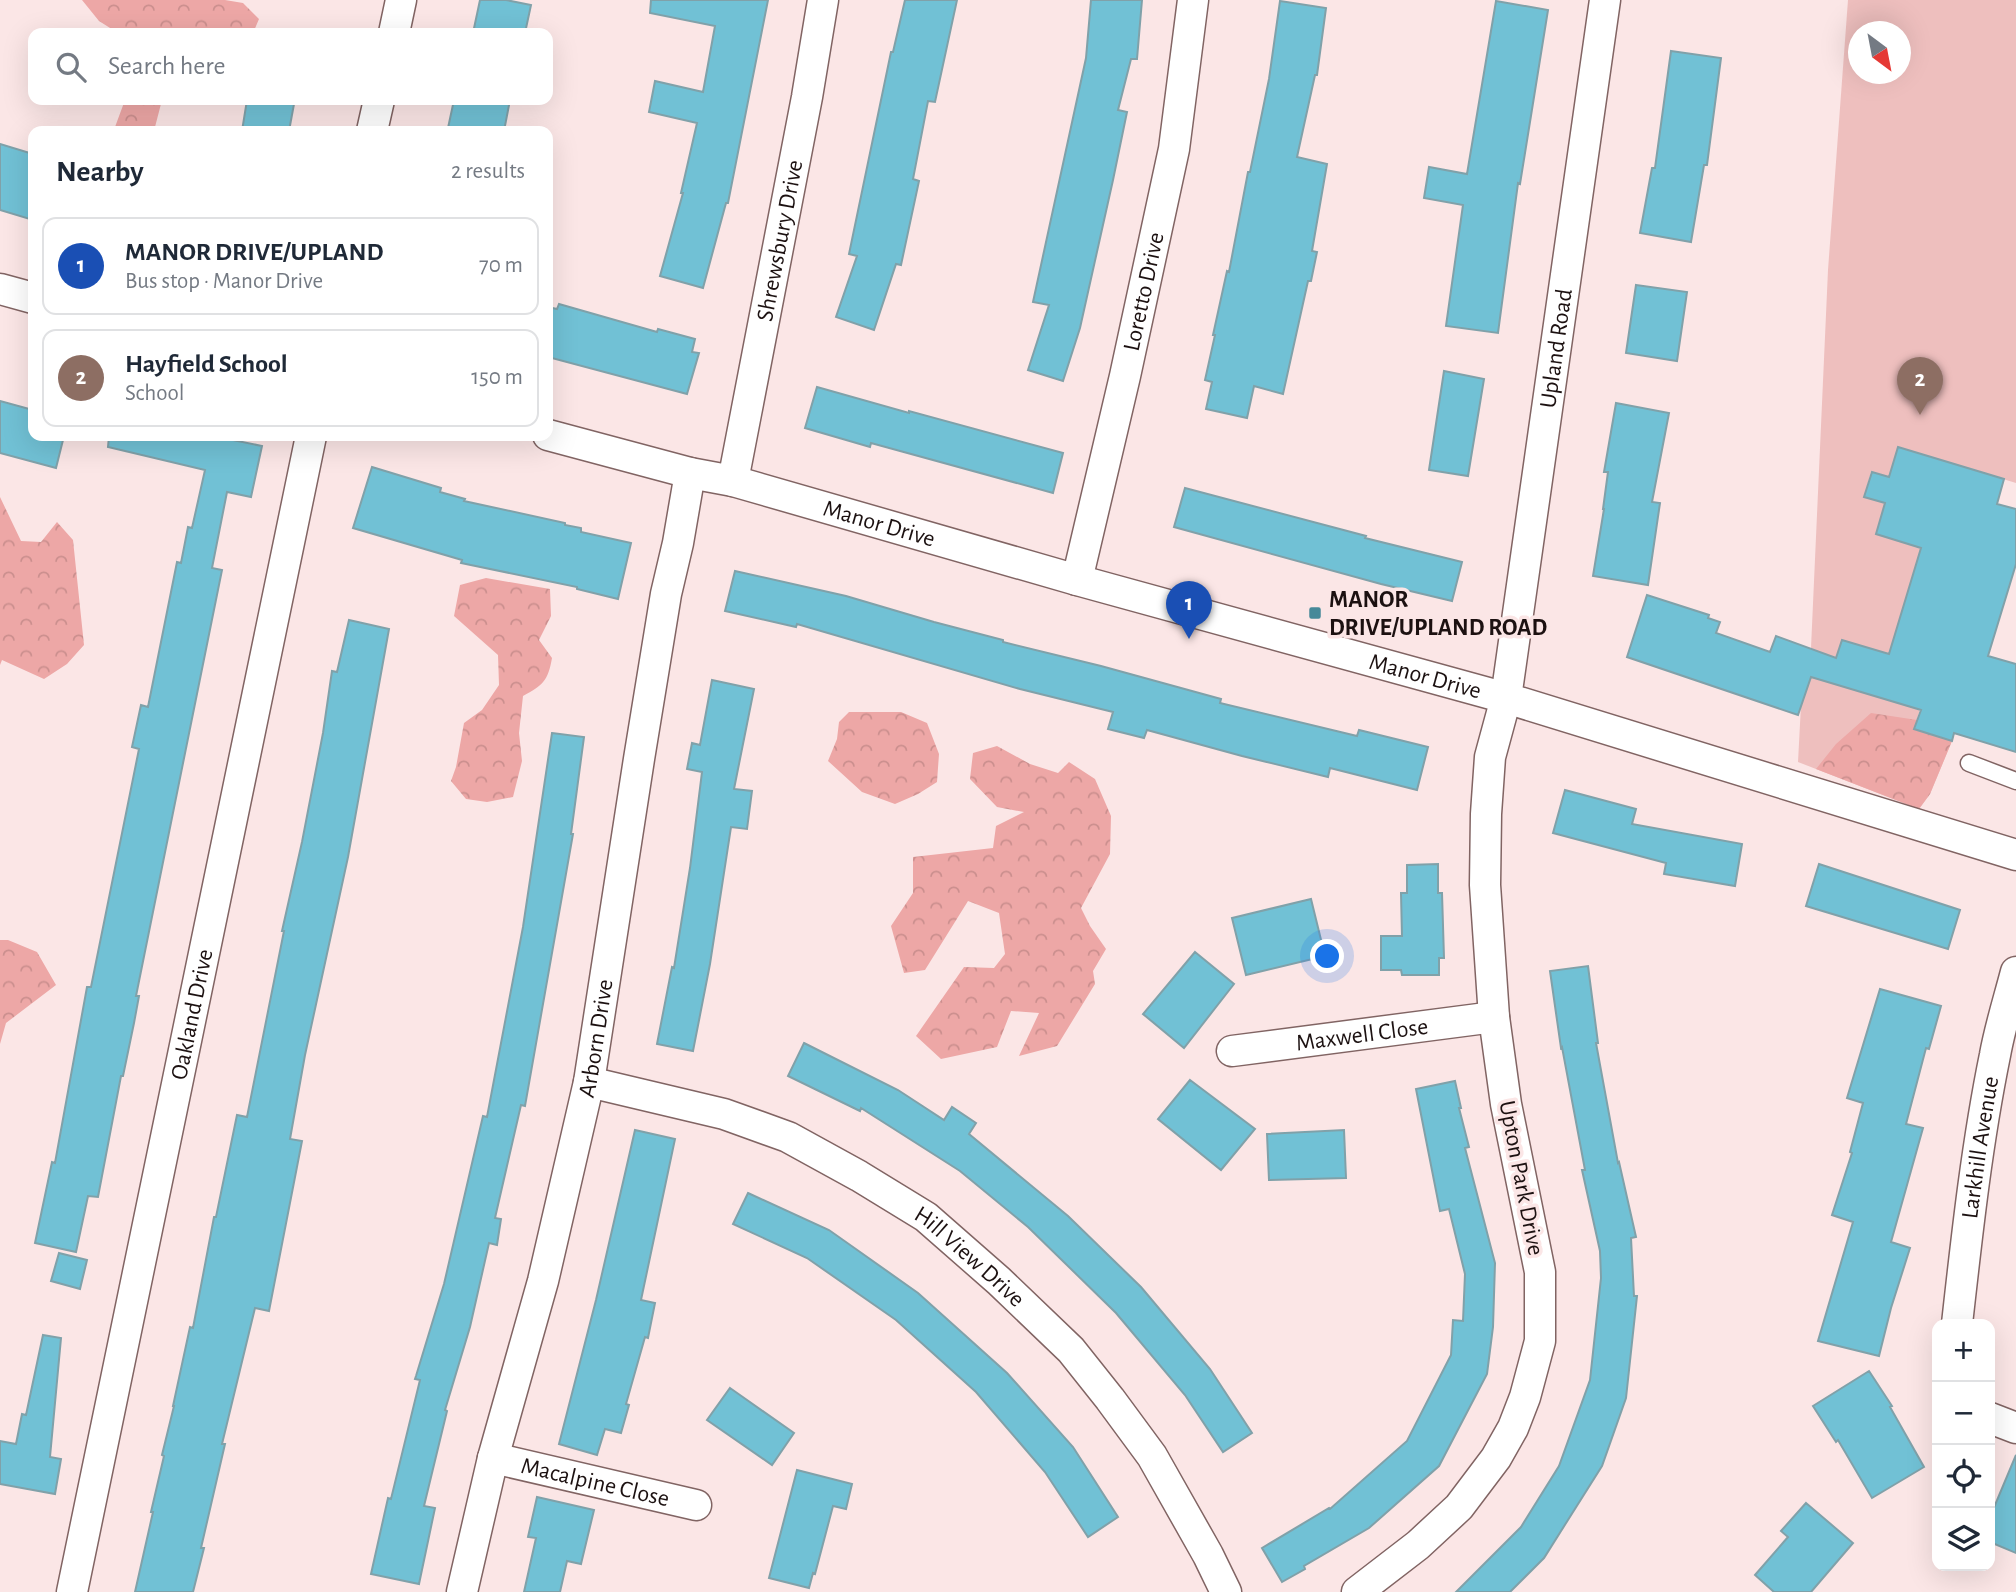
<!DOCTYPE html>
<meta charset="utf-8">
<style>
:root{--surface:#fff;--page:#f6f6f7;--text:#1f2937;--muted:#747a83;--line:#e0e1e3;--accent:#d93025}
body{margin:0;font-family:"Alegreya Sans",sans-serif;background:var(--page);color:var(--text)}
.controls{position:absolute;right:21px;bottom:21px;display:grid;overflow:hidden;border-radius:14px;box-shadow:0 7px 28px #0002}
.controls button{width:63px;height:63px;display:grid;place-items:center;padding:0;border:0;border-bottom:2px solid var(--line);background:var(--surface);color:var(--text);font:35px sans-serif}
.compass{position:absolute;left:1848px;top:21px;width:63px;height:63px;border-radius:50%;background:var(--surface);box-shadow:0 7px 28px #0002;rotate:148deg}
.you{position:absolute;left:1328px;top:957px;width:24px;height:24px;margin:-18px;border:5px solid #fff;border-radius:50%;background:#1a73e8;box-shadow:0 0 0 10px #1a73e833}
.badge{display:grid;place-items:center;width:46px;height:46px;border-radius:50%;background:var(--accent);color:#fff;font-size:23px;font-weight:700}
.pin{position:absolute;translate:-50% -58px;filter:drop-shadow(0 2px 4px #0008)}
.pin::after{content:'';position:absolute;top:37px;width:24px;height:21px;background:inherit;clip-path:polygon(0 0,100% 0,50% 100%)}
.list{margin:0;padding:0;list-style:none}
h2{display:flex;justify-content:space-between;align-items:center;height:91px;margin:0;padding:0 28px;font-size:30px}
h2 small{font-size:23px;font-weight:400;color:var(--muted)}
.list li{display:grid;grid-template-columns:46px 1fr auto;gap:21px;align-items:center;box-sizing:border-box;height:98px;margin:0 14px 14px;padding:0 14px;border:2px solid var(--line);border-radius:14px}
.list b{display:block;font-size:26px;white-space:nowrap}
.list p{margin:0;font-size:23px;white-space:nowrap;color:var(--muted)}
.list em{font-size:23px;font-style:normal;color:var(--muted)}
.icon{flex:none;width:38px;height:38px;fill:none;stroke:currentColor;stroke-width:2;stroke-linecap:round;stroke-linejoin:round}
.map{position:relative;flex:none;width:2016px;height:1592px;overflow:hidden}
.search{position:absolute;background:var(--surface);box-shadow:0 7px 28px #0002;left:28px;top:28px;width:525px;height:77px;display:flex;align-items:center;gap:18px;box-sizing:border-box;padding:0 24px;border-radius:14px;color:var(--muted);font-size:26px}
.panel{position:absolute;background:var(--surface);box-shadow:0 7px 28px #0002;left:28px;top:126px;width:525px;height:315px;border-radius:14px}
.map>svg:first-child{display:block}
.green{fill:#eebfbe;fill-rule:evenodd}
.forest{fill:url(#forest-crowns)}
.building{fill:#71c1d5;stroke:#80a1a9;stroke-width:2}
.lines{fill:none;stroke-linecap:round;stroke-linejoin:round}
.lane-casing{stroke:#816463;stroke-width:19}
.street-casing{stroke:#816463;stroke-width:33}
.lane{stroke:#fff;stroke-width:16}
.street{stroke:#fff;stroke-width:30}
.poi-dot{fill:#468999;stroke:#fbe6e6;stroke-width:2.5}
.labels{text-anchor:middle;stroke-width:7;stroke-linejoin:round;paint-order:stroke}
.street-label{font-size:24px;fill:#1c1111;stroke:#fbe6e6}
.poi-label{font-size:24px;font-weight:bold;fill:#1c1111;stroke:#fbe6e6;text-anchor:start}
</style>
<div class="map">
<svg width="2016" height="1592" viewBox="0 0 2016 1592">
<defs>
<pattern id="forest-crowns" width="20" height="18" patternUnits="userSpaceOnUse" patternTransform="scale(1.75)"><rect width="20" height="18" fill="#eda7a6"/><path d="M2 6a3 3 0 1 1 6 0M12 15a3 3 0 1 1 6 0" fill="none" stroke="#cb8f8e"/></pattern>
</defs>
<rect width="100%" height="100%" fill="#fbe6e6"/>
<path class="green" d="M1848,0H2016V483L1898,447L1889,477L1871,472L1864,497L1885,503L1876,534L1940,553L1889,654L1842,640L1829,682L1920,709L1914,729L1952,741L1930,794L1919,809L1798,762L1801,705L1815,666L1806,662L1811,648L1828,270ZM1858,32H1900V74H1858Z"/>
<path class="forest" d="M82,0H225L243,3L259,19L253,33H118L99,21Z
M125,100H162L155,127L151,131H119L115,127Z
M0,497L21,541L41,542L57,522L73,540L84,645L67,664L44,679L2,660L0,665Z
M486,578L550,589L551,616L539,640L552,658C548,681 543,685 523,696L519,733L522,761L513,797L487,802L466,799L451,781L456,767L464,723L482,710L499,685L498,655L454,616L460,585Z
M849,712H901L927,723L939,754L937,782L918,794L895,804L862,792L828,761L837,739L839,722Z
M1871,713L1917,720L1914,729L1952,741L1930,794L1919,809L1816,769L1836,744Z
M997,746L1030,764L1058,773L1069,762L1095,779L1111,816L1110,854L1081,908L1090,926L1106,949L1093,971L1095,984L1057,1046L1019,1056L1039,1013L1011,1011L997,1047L941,1059L916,1036L964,967L994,968L1005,954L999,913L968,901L925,970L904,973L891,926L913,893V857L993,848L996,826L1024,812L997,807L970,779L973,753Z
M0,940H8L37,952L56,985L6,1023L0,1044Z"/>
<path class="building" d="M480,0H506L531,5L525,33H473Z
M651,0H768L728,203H726L703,288L660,276L683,193H681L697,123L649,112L655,81L703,92L715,26L650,13Z
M905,0H957L935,102L928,101L913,179L919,181L901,265L896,264L874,330L836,317L857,256L849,254L891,52H893Z
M1091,0H1142L1137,59H1131L1118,110L1127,112L1113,180L1080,328L1063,381L1028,370L1049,305L1033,302L1086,58Z
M1280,1L1326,8L1317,75H1315L1297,157L1327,164L1312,251L1317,252L1311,281H1308L1283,394L1254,386L1247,418L1206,409L1212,382L1205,380L1215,335H1213L1227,271L1229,272L1248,172H1250L1269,79Z
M1496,1L1548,10L1520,184L1518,183L1498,333L1446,326L1463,205L1424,198L1429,167L1467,174Z
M1671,51L1721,58L1707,165H1704L1691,242L1640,233L1652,168H1655Z
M247,100H270L294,104L289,131H242Z
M454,100H510L504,131H462L448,128Z
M0,144L33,154V220L0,210Z
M1636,285L1687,292L1677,361L1626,353Z
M559,304L657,332L658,329L695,339L692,352L699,353L687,394L548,357V307L557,309Z
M1444,371L1484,379L1468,476L1429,470Z
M817,387L909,413V411L1063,453L1053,493L871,443L870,447L805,428Z
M0,401L33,410V436H64L56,468L0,453Z
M1616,403L1669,413L1652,502L1660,503L1648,585L1593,576L1604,509H1603L1608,472H1604Z
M109,436H213L262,446L251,497L227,492L212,568L222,570L136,996H139L134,1023L123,1076H121L98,1197L88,1196L76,1252L35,1243L52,1162L55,1163L87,987H91L139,749L132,747L141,705L148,707L177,562L181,563L188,527L192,528L205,470L108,447Z
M1898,447L2004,479L1997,504L2016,509V564L1988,656L2016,664V752L1954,733L1952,741L1914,729L1921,710L1811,677L1798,715L1627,657L1647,595L1709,615L1708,618L1720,622L1716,633L1770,652L1776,636L1836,658L1842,640L1889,654L1921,548L1876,534L1885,503L1864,497L1872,472L1889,477Z
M372,467L441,488L440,492L465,499L464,501L565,523V525L581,528V532L631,543L618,599L577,589V587L461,563L462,560L353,528Z
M1185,488L1366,536L1365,538L1462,562L1452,601L1381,584L1174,527Z
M735,571L846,596L934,622L1003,640V642L1101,666L1221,699L1220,703L1357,736L1359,730L1428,747L1417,790L1330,768L1328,777L1242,756L1147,730L1144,738L1108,729L1113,712L1020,689L797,624L796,627L725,611Z
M349,620L389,629L348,857L305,1055L290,1139L302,1141L269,1311L255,1308L222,1444H225L201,1548H204L193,1592H135L153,1512H151L164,1456L162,1455L174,1406H173L190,1327L193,1328L214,1217H216L237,1115L247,1117L284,931H282L302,842L323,733L332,671L337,672Z
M712,680L754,689L734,789L752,791L747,829L731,827L710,964L693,1051L657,1044L672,967L674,968L690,868L702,772L687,769L692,743L700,745Z
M552,733L584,737L571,834H573L525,1106L521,1105L495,1218L501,1219L497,1245L489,1243L470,1327L445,1410L447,1411L424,1506L435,1508L419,1584L371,1574L388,1498L391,1499L420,1380L415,1379L416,1376L444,1284L483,1116L487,1117L523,927Z
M1565,790L1636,809L1632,824L1742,844L1735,886L1664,874L1666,863L1553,833Z
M1438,864V893H1442L1444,958H1439V975H1402L1401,970H1381V936H1402L1401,893H1407V865Z
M1819,864L1960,910L1948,949L1806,906Z
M1311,899L1325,956L1246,975L1232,918Z
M1195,952L1234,984L1184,1048L1143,1014Z
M1588,966L1598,1043H1596L1618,1163L1619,1162L1636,1237L1631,1238L1634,1296H1637L1626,1398L1602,1466L1544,1558L1510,1592H1456L1521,1527L1559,1466L1590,1380L1601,1278L1600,1251L1582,1170H1585L1562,1047L1561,1048L1550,971Z
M1880,989L1941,1006L1929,1049L1926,1048L1906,1124L1923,1128L1891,1242L1910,1248L1891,1308L1879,1356L1818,1341L1853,1222L1832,1215L1852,1153L1850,1152L1863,1103L1847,1098Z
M804,1043L898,1090L944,1120L952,1107L976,1123L969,1134L1068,1216L1141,1287L1210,1369L1252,1433L1223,1452L1185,1395L1116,1313L1028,1227L960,1171L861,1108L860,1111L788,1076Z
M1190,1080L1255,1129L1221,1170L1158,1119Z
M1455,1081L1461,1108H1459L1469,1147L1465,1148L1495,1263L1493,1327L1487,1374L1439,1466L1369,1528L1304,1566L1305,1569L1282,1582L1262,1548L1329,1508L1330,1509L1407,1441L1451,1355L1453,1320L1463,1321L1465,1274L1449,1209L1440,1211L1416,1089Z
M635,1130L675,1139L641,1300L655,1303L648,1338L645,1337L626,1404L629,1405L621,1433L605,1429L597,1455L559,1444L596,1300Z
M1344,1130L1346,1178L1269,1180L1267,1134Z
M748,1193L829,1230L918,1293L1007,1373L1073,1447L1118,1517L1088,1537L1045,1472L976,1392L896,1320L807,1258L733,1224Z
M59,1253L87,1260L80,1289L51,1281Z
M43,1335L61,1338L50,1457L61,1459L55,1494L0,1484V1441L16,1444L22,1414L26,1415Z
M1869,1371L1892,1406L1890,1407L1924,1467L1872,1498L1838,1440L1836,1442L1813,1406Z
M730,1388L794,1433L772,1465L707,1420Z
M2016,1455V1553L1990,1542V1517Z
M797,1470L852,1484L846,1509L833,1506L815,1574L813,1573L809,1588L769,1578Z
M537,1497L594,1510L581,1564L567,1561L560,1592H524L536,1538L528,1537Z
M1806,1503L1853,1543L1811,1592H1774L1755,1575L1788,1537L1781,1531Z"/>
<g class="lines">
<g class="lane-casing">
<path id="lane" d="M1969,763L2016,781"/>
</g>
<g class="street-casing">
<g id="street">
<path d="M394,33L401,0"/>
<path d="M372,131L379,100"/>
<path d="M0,289L33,298"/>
<path id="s1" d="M548,435L690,473L733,481L1077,580L1506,698L2016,855"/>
<path id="s2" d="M733,481L807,97L823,0"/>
<path id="s3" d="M1077,580L1125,376L1174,149L1193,0"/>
<path id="s4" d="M1232,1051L1494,1017"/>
<path id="s5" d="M589,1082L724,1114L788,1137L859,1176L926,1217L999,1281L1071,1350L1110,1399L1152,1456L1208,1555L1226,1592"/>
<path id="s6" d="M1957,1324C1967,1234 1977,1143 1995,1055C2000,1027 2009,999 2016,972"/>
<path d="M1990,1418L2016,1428"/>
<path id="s7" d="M493,1458L696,1505"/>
<path id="s8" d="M72,1592L311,436"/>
<path id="s9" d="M462,1592L493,1458L543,1281L589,1082L639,759L666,594L678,543L690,473"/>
<path id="s10" d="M1357,1592L1418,1545L1459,1507L1496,1458L1513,1428L1525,1397L1540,1341V1272L1506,1104L1494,1017L1485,885L1486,814L1490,757L1506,698L1605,0"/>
</g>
</g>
<use href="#lane" class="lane"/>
<use href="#street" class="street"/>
</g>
<rect class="poi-dot" x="1308" y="606" width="14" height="14" rx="3.5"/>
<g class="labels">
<g class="street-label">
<text dy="8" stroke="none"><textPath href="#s2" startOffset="245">Shrewsbury Drive</textPath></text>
<text dy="8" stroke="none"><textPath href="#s3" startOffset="296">Loretto Drive</textPath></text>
<text dy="8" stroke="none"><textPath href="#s10" startOffset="1323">Upland Road</textPath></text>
<text dy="8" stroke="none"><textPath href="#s1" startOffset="343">Manor Drive</textPath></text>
<text dy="8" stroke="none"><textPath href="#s1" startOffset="910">Manor Drive</textPath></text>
<text dy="8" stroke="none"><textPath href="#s8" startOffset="590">Oakland Drive</textPath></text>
<text dy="8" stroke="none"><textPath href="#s4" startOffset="131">Maxwell Close</textPath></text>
<text dy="8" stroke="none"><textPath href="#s9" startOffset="570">Arborn Drive</textPath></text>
<text dy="8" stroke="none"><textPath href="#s6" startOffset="178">Larkhill Avenue</textPath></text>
<text transform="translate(1522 1178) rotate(79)" y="8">Upton Park Drive</text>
<text dy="8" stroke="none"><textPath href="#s5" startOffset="425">Hill View Drive</textPath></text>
<text dy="8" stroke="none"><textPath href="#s7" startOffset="105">Macalpine Close</textPath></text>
</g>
<g class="poi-label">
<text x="1329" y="607">MANOR<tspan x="1329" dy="28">DRIVE/UPLAND ROAD</tspan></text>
</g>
</g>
</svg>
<div class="controls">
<button>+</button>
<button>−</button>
<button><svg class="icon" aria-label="locate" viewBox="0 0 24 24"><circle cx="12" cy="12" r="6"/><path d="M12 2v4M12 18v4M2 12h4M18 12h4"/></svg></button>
<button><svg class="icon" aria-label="layers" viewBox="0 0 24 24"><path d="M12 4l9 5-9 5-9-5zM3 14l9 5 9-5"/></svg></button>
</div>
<svg class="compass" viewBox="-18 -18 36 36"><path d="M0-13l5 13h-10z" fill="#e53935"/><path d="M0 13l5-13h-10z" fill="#747a83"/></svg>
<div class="you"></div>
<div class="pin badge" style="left:1189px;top:639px;background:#1a4fb4">1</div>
<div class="pin badge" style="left:1920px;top:415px;background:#8d6e63">2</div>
<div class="search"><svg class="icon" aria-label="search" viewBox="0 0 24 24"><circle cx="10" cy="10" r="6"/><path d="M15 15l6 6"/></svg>Search here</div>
<section class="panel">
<h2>Nearby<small>2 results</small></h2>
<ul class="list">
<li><span class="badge" style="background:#1a4fb4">1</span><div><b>MANOR DRIVE/UPLAND</b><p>Bus stop · Manor Drive</p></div><em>70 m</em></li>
<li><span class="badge" style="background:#8d6e63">2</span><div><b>Hayfield School</b><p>School</p></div><em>150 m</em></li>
</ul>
</section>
</div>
